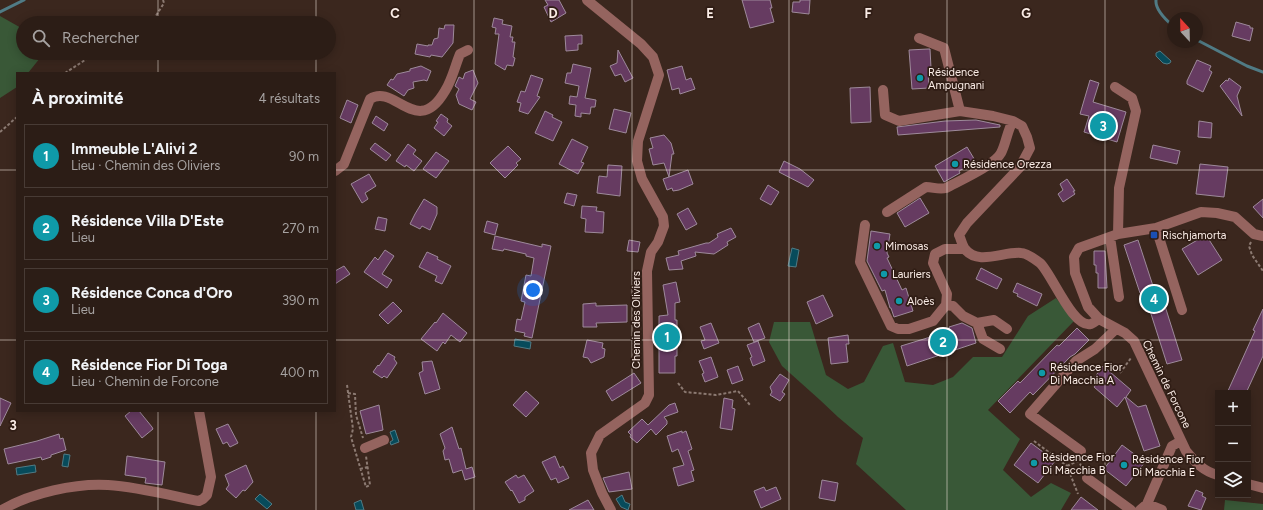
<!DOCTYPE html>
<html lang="fr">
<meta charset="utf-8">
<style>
:root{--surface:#2c1d16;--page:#34261f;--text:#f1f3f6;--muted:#a6a2a1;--line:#483b35;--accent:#b45309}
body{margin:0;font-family:Figtree,sans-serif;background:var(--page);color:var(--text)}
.controls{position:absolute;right:12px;bottom:12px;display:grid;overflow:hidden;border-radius:0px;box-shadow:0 2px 10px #0003}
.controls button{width:36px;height:36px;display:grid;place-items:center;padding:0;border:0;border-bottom:1px solid var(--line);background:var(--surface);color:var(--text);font:20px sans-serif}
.compass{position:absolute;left:1167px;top:12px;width:36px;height:36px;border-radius:50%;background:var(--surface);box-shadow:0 2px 10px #0003;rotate:338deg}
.you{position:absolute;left:533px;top:290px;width:14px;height:14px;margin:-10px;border:3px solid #fff;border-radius:50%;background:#1a73e8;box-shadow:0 0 0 6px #1a73e833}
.badge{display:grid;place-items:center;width:26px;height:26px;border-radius:50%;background:var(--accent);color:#fff;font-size:13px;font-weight:700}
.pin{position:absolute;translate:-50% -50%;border:2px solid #fff;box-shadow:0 1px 4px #0006}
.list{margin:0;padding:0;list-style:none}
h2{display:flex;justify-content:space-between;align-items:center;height:52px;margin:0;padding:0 16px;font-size:17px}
h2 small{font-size:13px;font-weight:400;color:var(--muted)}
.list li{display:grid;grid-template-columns:26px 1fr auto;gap:12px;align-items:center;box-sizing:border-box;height:64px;margin:0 8px 8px;padding:0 8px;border:1px solid var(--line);border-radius:0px}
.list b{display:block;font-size:15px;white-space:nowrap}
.list p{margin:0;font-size:13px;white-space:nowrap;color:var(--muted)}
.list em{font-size:13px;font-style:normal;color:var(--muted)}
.icon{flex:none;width:22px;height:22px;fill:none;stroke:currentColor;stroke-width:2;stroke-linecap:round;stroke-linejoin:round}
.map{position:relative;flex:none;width:1263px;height:510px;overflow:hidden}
.search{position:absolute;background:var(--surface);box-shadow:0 2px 10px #0003;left:16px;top:16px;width:320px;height:44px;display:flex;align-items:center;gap:10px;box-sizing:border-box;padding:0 14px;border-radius:22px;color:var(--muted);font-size:15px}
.panel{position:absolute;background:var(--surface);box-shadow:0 2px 10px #0003;left:16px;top:72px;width:320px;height:340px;border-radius:0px}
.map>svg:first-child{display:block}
.green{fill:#395837}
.water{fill:#074b5b;stroke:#507b85}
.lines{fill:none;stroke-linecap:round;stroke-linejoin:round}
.stream{stroke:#507b85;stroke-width:3}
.building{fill:#663b61;stroke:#9e8a9b}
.path{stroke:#8c7a72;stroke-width:2;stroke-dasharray:3 2;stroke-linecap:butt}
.minor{stroke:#95645f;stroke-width:10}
.grid{fill:none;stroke:#faece6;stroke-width:1;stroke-opacity:0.55}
.culture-dot{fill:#0f9aa8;stroke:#301d15;stroke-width:1.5}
.transit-dot{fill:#1a4fb4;stroke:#301d15;stroke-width:1.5}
.labels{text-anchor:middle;stroke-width:3.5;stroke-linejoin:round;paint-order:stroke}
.poi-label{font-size:11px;fill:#faece6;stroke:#301d15;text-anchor:start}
.street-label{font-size:11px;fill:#faece6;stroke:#301d15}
.grid-label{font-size:13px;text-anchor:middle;font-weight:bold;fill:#faece6;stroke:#301d15;stroke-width:3.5;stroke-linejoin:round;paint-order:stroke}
</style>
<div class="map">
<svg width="1263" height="510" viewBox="0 0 1263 510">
<rect width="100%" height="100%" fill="#3b271e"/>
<path class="green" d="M0,16L23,29V53H44L28,73H17V87L0,98Z
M1056,298L1074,321L988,410L1020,439L1003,470L1031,497L1051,483L1071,493L1061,510H906L856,464L863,438L838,417L820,400L782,366L769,342L774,322H810L826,375L848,389L864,382L883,346L893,343L905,382L933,385L953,377L973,357H1002L1028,316Z
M1225,500L1263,504V510H1224Z"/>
<path class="water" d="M1160,51L1171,61L1170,63L1167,64L1163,63L1156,56V53Z
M792,248L799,250L796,267L788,266Z
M515,339L531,342L530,349L514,346Z
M395,430L399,442L391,445L390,442L393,440L390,432Z
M64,454L70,455L68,467L62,466Z
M35,465L36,472L17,475L16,468Z
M260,494L272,504L267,509L255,499Z
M622,495L625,502L630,504L628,510L621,507L616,499Z
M361,500L364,510H356L354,503Z"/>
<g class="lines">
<path class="stream" d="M1156,0C1155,9 1166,20 1173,26
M0,12L24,0
M1197,40L1247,66L1263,72"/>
</g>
<path class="building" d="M545,0H559L566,13L551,22L544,7L548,5Z
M742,0H770L772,8H770L774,22L750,28Z
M800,0H810L809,14L792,12L793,2H800Z
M494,18L503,20L502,24L512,26L510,37H513L512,42H515L513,57L515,58L513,66L507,65L505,70L495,64L499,34H495L496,28L492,27Z
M1236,22L1250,26V28H1253L1250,41L1232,36Z
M445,25H454L453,43L442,57L431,55L430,57L415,54L417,44L428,46V45H432L434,39L438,38L439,28L444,29Z
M582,35V44H578V50L566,51L565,36Z
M928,49H930L931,68H928L929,88L912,89L909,50Z
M618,50L633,78L625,82L621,74L615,76L610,66L617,63Z
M1197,60L1211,66L1209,70L1212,72L1203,92L1187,84V81Z
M573,64L591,68L585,98L596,100L595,107H591L590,114L581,113V117L575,116L576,105L569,104L570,96L577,97L579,86L565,83L567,73H571Z
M421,66L431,71L427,81L424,80L413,82L414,88L408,90L404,96L387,85L391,79L393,80L397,74L410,71V69Z
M682,66L686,80L691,78L695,89L680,94L679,88L672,90L667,70Z
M473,70L478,83L470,99L476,102L472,110L459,104L456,95L459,89L455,86L459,77L463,79L465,73Z
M531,75L543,79L537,96L540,97L528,114L519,111L521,103L517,102L521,91L525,92Z
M1229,78L1241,87L1237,96L1242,116L1220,86L1226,80L1228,81Z
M1090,80L1099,83L1093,102L1126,112L1117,142L1084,132L1089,116L1080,114Z
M870,87L871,122L851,123L850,88Z
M347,100L358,105L351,123L340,118Z
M614,109L631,113L626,133L609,129Z
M545,111L553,115L552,117L562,122L553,141L535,133Z
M441,114L448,119L447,122L452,126L444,136L434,128L438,122L436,121Z
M376,116L388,124L384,131L372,123Z
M976,120L1000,125V127L898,135L897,127L945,121Z
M1199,121L1212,123L1211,138L1198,137Z
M664,135L671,143L674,154H672L669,177L688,170L693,184L679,190L673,191L672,188L667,190L663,179L669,177L664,163L653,165L649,149L653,148L650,138Z
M572,139L588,147L581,162L584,163L578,174L559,164Z
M375,143L391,155L386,161L370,149Z
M408,144L416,150L413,154L422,161L414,171L406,165L405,167L396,161Z
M1153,145L1180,151L1177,164L1150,158Z
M508,146L521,159L516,163L518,165L505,178L490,163Z
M967,147L976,162L959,171L960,173L944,182L935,166Z
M436,152L449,161L436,178L423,169Z
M784,161L800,169L814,180L808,187L779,172Z
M1200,164L1228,167L1224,197L1196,194Z
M608,165L622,166L620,196L597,193L599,176L607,177Z
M369,174L376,186L365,193L368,199L362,203L351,184Z
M1067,179L1075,191H1073L1075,194L1063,202L1058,194L1063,190L1060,184Z
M768,185L779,192L771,205L760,199Z
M567,193L577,195L574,206L564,203Z
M920,198L929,213L905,227L897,213Z
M424,199L437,207V214L430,230L422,226L420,229L410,224L415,214Z
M1263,199V218L1253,207Z
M582,206L597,207L596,211L604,212L603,233L585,232L586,219L581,218Z
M688,208L697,224L686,230L677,214Z
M378,217L387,219L385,231L375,229Z
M487,221L498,224L495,235L484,232Z
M731,228L736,237L727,242L728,245L714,254L695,252L696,256L681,261L683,269L669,270L666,258L679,255L678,251L706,243H709L718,237L717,234Z
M871,231L890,234L887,253L889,257L887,258L902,290L906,288L913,311L894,317L891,308H890L885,290L882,291L867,261Z
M1206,235L1222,260L1198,275L1182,249Z
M495,236L542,247V244L551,246L532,338L524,336L525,333L515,331L517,319L521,320L525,302L521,301L526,275L531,276L534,258L526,256V254L504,249L503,251L492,249Z
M629,240L640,242L638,252L627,251Z
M1138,240L1154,289L1159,287L1182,360L1167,364L1144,292L1140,293L1124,245Z
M385,250L394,256L382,274L392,280L387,288L364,272L375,257L378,260Z
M1094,251H1105L1107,288H1098V273H1096V265H1094Z
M427,252L438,257L437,259L451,266L442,284L435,281L437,276L419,267Z
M344,266L350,274L335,284V271Z
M981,268L1002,279L997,289L976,279Z
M676,282L680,302L675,303V320H677V329H675V346H677V356H675V373H659V316L668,315L663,285Z
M1017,283L1042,294L1037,306L1017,296L1018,294L1013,292Z
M823,295L833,316L816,324L807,302Z
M393,302L402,311L388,324L379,315Z
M596,303V306L627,305V322L596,323L597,327H583V304Z
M1263,309V356L1246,393H1227L1255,331L1253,330Z
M443,313L467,333L460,342L451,335L445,344L443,342L437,351L421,339L435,322L436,323Z
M711,323L719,343L704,349L701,341L705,340L700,327Z
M759,323L765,338L754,342L748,328Z
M962,323L972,328L976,343L907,366L901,346L950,331L949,327Z
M1077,328L1089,340L1075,354L1070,357L1033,395L1030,392L1010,413L998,401L1018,381L1020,383L1057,345L1059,346Z
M848,335L849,344H846L848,362L831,364L828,338Z
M587,340L603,343L602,348L605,349L604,357L591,363L588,358L583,357Z
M758,341L765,361L753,366L750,358L752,357L747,345Z
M388,353L395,357L394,359L397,363L387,378L384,376L382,378L373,372L378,365L379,366Z
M711,357L718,377L705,382L702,374L704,373L699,361Z
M432,361L440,389L425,394L419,373L423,371L422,362Z
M738,366L743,380L732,384L727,370Z
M1103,366L1131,390L1126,397L1138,407L1146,405L1160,446L1144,451L1125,397L1117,407L1094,387L1098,382L1094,378Z
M634,373L641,383L612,401L606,391Z
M780,374L789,380L782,392L785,394L780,401L770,395L772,392L770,387Z
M526,391L539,403L526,417L513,405Z
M0,398L11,403L0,426Z
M724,398L733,400L732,408L735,409L732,430L720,428Z
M675,403L678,412L664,417L667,421V424L656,435L651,429L637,443L630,437L631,435L628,432L642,419L648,425L669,405Z
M379,405L383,430L366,434L360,411Z
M131,411H139L152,427L153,429L142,438L125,416Z
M228,424L238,443L230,447L227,442L223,444L216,429Z
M452,427L459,449L461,448L466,469L472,467L475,477L465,480L462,470L453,473L449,459L445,460L443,451L445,448L440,434Z
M682,431V433L686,431L692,449L688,451L694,470L691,471L694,481L678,486L673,468L684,465L678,449L672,452L667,436Z
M59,434L60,439L63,438L66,450L51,455V457L42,460L41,457L8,464L4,449L37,441Z
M1031,443L1055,461L1038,483L1014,465Z
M1122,445L1145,462L1126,486L1104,469Z
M127,456L165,462L162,485L145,483L146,478L125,475Z
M555,456L560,468L563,466L569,478L558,483L556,478L551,480L542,462Z
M246,465L253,482L245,491L243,490L236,498L226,489L229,485L225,475Z
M629,472L632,489L609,492L603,478Z
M516,475L518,478L524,475L534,491L525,497V500L519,503L512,490L511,491L505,482Z
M822,480L838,483L835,501L819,498Z
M764,487L766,491L776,487L781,499L761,508L754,491Z
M1196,490L1203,493L1202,496L1206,498L1201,510L1188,506Z
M1081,497L1098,510H1071Z
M588,500L594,510H569Z"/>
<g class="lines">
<path class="path" d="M150,23L152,22L164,3L163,0
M65,73L96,53
M0,132L17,117
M1251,242L1249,246L1252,255L1263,271
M1120,373L1131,358
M678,383L685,392L716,395L738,391L750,405
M347,385L353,429L351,437L366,487L370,485L366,456
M348,393L355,394L356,415L363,438
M1034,441L1067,466L1078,494
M1078,459L1083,470
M1067,466L1078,461
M360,469L368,467"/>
<path class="minor" d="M587,0L641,44L653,57L659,75L638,141L637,161L642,179L663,217L664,226L658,242L651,252L647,271L649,395L645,403L600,435L591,453L593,470L602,493L611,510
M919,38L944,48L960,111
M1115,87L1132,98L1136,111L1119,188L1118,234
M883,90L885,115L899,121L960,111L993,116L1013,121L1022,126L1027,137L1030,148L1020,167L967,223L959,235C961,239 962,245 965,249C977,266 1005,251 1021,253C1026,253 1036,260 1040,263C1052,274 1073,329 1091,324C1094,323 1097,320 1099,319
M335,171L344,164L370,99C395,83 417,139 445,91C452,80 455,66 460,54L468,50
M887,212L926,187C933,187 939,190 946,188C959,181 995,165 1001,153C1006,144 1007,131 1013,121
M865,225L860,262L891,326L898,329H909L933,321L946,305
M1156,228L1182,310
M1110,237L1119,297
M946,305L947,294L933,263L935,254L945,249H964
M946,305L953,306L963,316L977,323L983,339L1000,349
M977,323L994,320L1007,329
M365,448L384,440
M1081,451L1030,414L1076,361L1095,349L1116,329
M1218,475C1204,472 1195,462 1186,451L1134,341L1125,333L1099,319L1088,307L1075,273L1074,257L1079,248L1118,234L1156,228L1201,212L1217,213L1235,217L1254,234L1263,236
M1087,478L1131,510
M1248,484L1263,488
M1147,504L1162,510
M2,510C30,493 76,483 108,485C138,487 169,495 199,501L203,499L207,495L211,477L199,411
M1140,510L1147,504L1172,446L1181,441"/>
</g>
<path class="grid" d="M158,0V23M316,0V23M474,0V510M632,0V510M789,0V510M947,0V510M1105,0V510M158,53V73M316,53V73M0,170H17M335,170H1263M0,340H17M335,340H1263M158,411V510M316,411V510"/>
<g class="culture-dot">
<circle cx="920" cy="78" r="4"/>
<circle cx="955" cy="164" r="4"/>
<circle cx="877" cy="246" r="4"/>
<circle cx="884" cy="274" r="4"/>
<circle cx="899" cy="301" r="4"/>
<circle cx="1042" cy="373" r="4"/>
<circle cx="1034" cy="463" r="4"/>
<circle cx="1124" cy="465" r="4"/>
</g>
<rect class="transit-dot" x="1150" y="231" width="8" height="8" rx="2"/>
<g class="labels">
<g class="poi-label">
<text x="928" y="76">Résidence<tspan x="928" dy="13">Ampugnani</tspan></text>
<text x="963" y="168">Résidence Orezza</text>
<text x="1162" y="239">Rischjamorta</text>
<text x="885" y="250">Mimosas</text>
<text x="892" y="278">Lauriers</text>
<text x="907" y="305">Aloès</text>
<text x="1050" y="371">Résidence Fior<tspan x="1050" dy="13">Di Macchia A</tspan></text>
<text x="1042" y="461">Résidence Fior<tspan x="1042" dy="13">Di Macchia B</tspan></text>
<text x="1132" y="463">Résidence Fior<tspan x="1132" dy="13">Di Macchia E</tspan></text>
</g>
<g class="street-label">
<text transform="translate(636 320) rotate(-90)" y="4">Chemin des Oliviers</text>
<text transform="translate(1167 384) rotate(64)" y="4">Chemin de Forcone</text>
</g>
</g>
<g class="grid-label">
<text x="395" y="18">C</text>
<text x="553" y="18">D</text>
<text x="710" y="18">E</text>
<text x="868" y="18">F</text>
<text x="1026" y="18">G</text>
<text x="13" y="430">3</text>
</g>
</svg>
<div class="controls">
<button>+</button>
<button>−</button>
<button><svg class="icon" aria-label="layers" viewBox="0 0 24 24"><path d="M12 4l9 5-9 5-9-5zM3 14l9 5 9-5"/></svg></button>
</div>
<svg class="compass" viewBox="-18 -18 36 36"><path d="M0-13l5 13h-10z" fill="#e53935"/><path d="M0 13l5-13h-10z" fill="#a6a2a1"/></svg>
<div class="you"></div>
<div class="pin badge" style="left:667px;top:337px;background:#0f9aa8">1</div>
<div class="pin badge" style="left:943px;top:342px;background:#0f9aa8">2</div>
<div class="pin badge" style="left:1103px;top:126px;background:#0f9aa8">3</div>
<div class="pin badge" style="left:1154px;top:299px;background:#0f9aa8">4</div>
<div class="search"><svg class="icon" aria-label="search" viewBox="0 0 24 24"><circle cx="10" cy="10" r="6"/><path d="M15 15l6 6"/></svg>Rechercher</div>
<section class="panel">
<h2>À proximité<small>4 résultats</small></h2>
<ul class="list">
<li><span class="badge" style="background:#0f9aa8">1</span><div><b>Immeuble L'Alivi 2</b><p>Lieu · Chemin des Oliviers</p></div><em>90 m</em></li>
<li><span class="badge" style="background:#0f9aa8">2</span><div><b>Résidence Villa D'Este</b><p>Lieu</p></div><em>270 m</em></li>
<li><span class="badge" style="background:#0f9aa8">3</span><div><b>Résidence Conca d'Oro</b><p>Lieu</p></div><em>390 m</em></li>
<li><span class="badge" style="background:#0f9aa8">4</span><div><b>Résidence Fior Di Toga</b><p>Lieu · Chemin de Forcone</p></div><em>400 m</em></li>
</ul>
</section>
</div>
